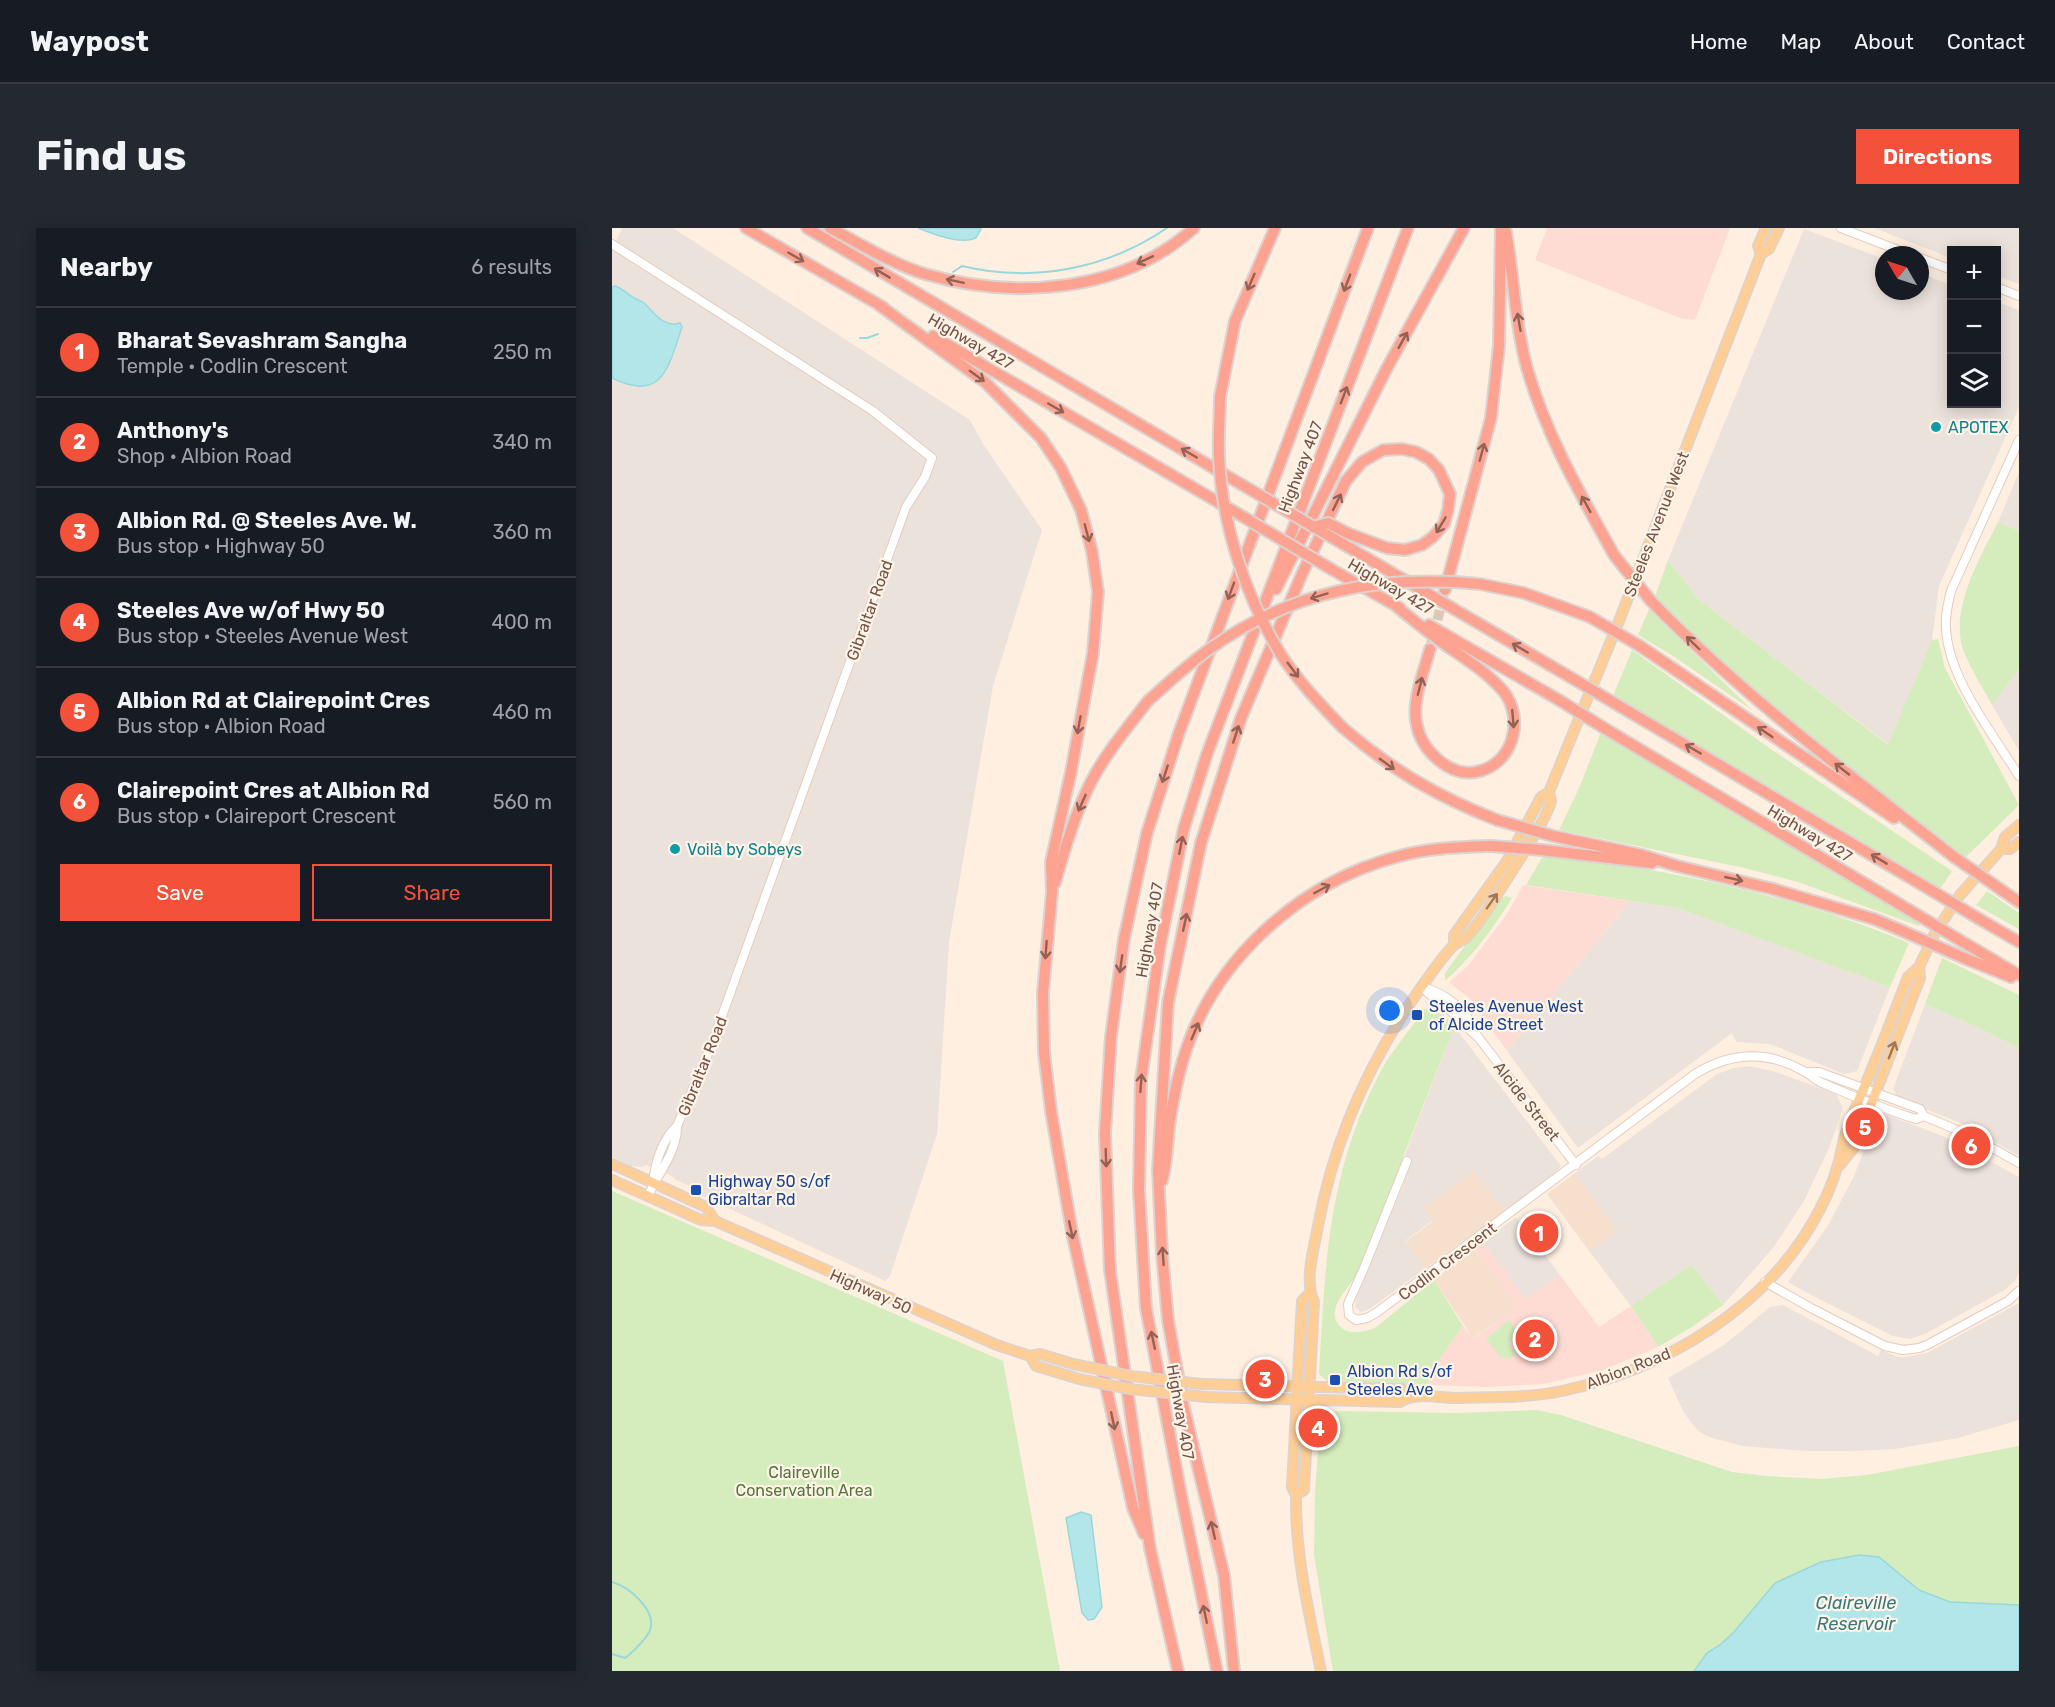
<!DOCTYPE html>
<meta charset="utf-8">
<style>
:root{--surface:#171b24;--page:#242831;--text:#f1f3f6;--muted:#9ea1a6;--line:#363941;--accent:#f3513a}
body{margin:0;font-family:Rubik,sans-serif;background:var(--page);color:var(--text)}
.controls{position:absolute;right:18px;top:18px;display:grid;overflow:hidden;border-radius:0px;box-shadow:0 3px 15px #0003}
.controls button{width:54px;height:54px;display:grid;place-items:center;padding:0;border:0;border-bottom:2px solid var(--line);background:var(--surface);color:var(--text);font:30px sans-serif}
.compass{position:absolute;left:1263px;top:18px;width:54px;height:54px;border-radius:50%;background:var(--surface);box-shadow:0 3px 15px #0003;rotate:309deg}
.you{position:absolute;left:778px;top:783px;width:21px;height:21px;margin:-15px;border:4px solid #fff;border-radius:50%;background:#1a73e8;box-shadow:0 0 0 9px #1a73e833}
.badge{display:grid;place-items:center;width:39px;height:39px;border-radius:50%;background:var(--accent);color:#fff;font-size:20px;font-weight:700}
.pin{position:absolute;translate:-50% -50%;border:3px solid #fff;box-shadow:0 2px 6px #0006}
.list{margin:0;padding:0;list-style:none}
h2{display:flex;justify-content:space-between;align-items:center;height:78px;margin:0;padding:0 24px;font-size:26px}
h2 small{font-size:20px;font-weight:400;color:var(--muted)}
.list li{display:grid;grid-template-columns:39px 1fr auto;gap:18px;align-items:center;box-sizing:border-box;height:90px;padding:0 24px;border-top:2px solid var(--line)}
.list b{display:block;font-size:22px;white-space:nowrap}
.list p{margin:0;font-size:20px;white-space:nowrap;color:var(--muted)}
.list em{font-size:20px;font-style:normal;color:var(--muted)}
.actions{display:flex;gap:12px;padding:18px 24px}
.actions a{flex:1;padding:14px 0;border:2px solid var(--accent);border-radius:0px;text-align:center;font-size:21px;color:var(--accent)}
.actions .main{background:var(--accent);color:#fff}
.icon{flex:none;width:33px;height:33px;fill:none;stroke:currentColor;stroke-width:2;stroke-linecap:round;stroke-linejoin:round}
.map{position:relative;flex:none;width:1407px;height:1443px;overflow:hidden;border-radius:0px}
header{display:flex;align-items:center;gap:36px;box-sizing:border-box;height:84px;padding:0 30px;background:var(--surface);border-bottom:2px solid var(--line)}
header strong{font-size:28px}
nav{display:flex;gap:33px;margin-inline-start:auto;font-size:21px}
.intro{display:flex;align-items:center;justify-content:space-between;box-sizing:border-box;height:144px;padding:0 36px}
h1{margin:0;font-size:42px}
.button{padding:15px 27px;border-radius:0px;background:var(--accent);color:#fff;font-size:21px;font-weight:700}
main{display:flex;gap:36px;padding:0 36px}
aside{flex:1;background:var(--surface);border-radius:0px;box-shadow:0 3px 15px #0003}
.map>svg:first-child{display:block}
.residential{fill:#f6e0cd}
.commercial{fill:#ffdcd3}
.industrial{fill:#ece2dc}
.green{fill:#d5ecbd}
.water{fill:#b3e6e9;stroke:#98d8dc;stroke-width:1.5}
.lines{fill:none;stroke-linecap:round;stroke-linejoin:round}
.stream{stroke:#98d8dc;stroke-width:2}
.highway-tunnel{stroke:#dcc8b9;stroke-width:10;stroke-dasharray:10 5;stroke-linecap:butt}
.minor-casing{stroke:#e5ccbe;stroke-width:10}
.major-casing{stroke:#dcd2cf;stroke-width:12}
.highway-casing{stroke:#dcd2cf;stroke-width:14}
.minor{stroke:#fff;stroke-width:8}
.major{stroke:#ffce96;stroke-width:9}
.highway{stroke:#fea391;stroke-width:10}
.major-bridge-casing{stroke:#dcd2cf;stroke-width:12;stroke-linecap:butt}
.highway-bridge-casing{stroke:#dcd2cf;stroke-width:14;stroke-linecap:butt}
.major-bridge{stroke:#ffce96;stroke-width:9}
.highway-bridge{stroke:#fea391;stroke-width:10}
.oneway{stroke:#926254}
.oneway2{stroke:#a0775d}
.culture-dot{fill:#0f9aa8;stroke:#fff4e8;stroke-width:2}
.transit-dot{fill:#1a4fb4;stroke:#fff4e8;stroke-width:2}
.labels{text-anchor:middle;stroke-width:4.5;stroke-linejoin:round;paint-order:stroke}
.street-label{font-size:16px;fill:#775245;stroke:#fff4e8}
.culture-label{font-size:16px;fill:#0d838f;stroke:#fff4e8;text-anchor:start}
.transit-label{font-size:16px;fill:#164399;stroke:#fff4e8;text-anchor:start}
.park-label{font-size:16px;fill:#52783a;stroke:#fff4e8}
.water-label{font-size:18px;font-style:italic;fill:#38797e;stroke:#fff4e8}
</style>
<header>
<strong>Waypost</strong>
<nav><a>Home</a><a>Map</a><a>About</a><a>Contact</a></nav>
</header>
<div class="intro"><h1>Find us</h1><a class="button">Directions</a></div>
<main>
<aside>
<h2>Nearby<small>6 results</small></h2>
<ul class="list">
<li><span class="badge">1</span><div><b>Bharat Sevashram Sangha</b><p>Temple · Codlin Crescent</p></div><em>250 m</em></li>
<li><span class="badge">2</span><div><b>Anthony's</b><p>Shop · Albion Road</p></div><em>340 m</em></li>
<li><span class="badge">3</span><div><b>Albion Rd. @ Steeles Ave. W.</b><p>Bus stop · Highway 50</p></div><em>360 m</em></li>
<li><span class="badge">4</span><div><b>Steeles Ave w/of Hwy 50</b><p>Bus stop · Steeles Avenue West</p></div><em>400 m</em></li>
<li><span class="badge">5</span><div><b>Albion Rd at Clairepoint Cres</b><p>Bus stop · Albion Road</p></div><em>460 m</em></li>
<li><span class="badge">6</span><div><b>Clairepoint Cres at Albion Rd</b><p>Bus stop · Claireport Crescent</p></div><em>560 m</em></li>
</ul>
<div class="actions"><a class="main">Save</a><a>Share</a></div>
</aside>
<div class="map">
<svg width="1407" height="1443" viewBox="0 0 1407 1443">
<rect width="100%" height="100%" fill="#feefe0"/>
<path class="residential" d="M862,943L893,983L813,1041L793,1014L821,993L811,980Z
M963,945L1005,1003L977,1023L935,966Z
M862,1021L907,1078L861,1110L822,1052Z"/>
<path class="commercial" d="M935,0H1118L1083,92L1068,90L923,32Z
M911,657L1018,673L895,823L858,771L837,754L856,738L897,683Z
M870,1015L914,1070L948,1047L987,1099L1019,1078L1046,1119L991,1142L932,1156L873,1159L815,1157L829,1129L851,1098L862,1110L906,1078L862,1021Z"/>
<path class="industrial" d="M10,0H61L358,192L371,216L430,302L381,458L337,714L325,906L278,1048L273,1053L88,967L90,963L64,952L60,948L34,937L30,939L19,938L0,929V23Z
M1262,0H1407V56L1385,48L1384,22H1340L1339,30Z
M1192,1L1272,31V63H1308V45L1339,57L1340,176H1384L1385,74L1407,82V179L1327,358L1320,412L1277,517L1086,371L1056,332Z
M1407,244V303L1386,294Z
M1407,441V523L1380,477Z
M1018,673L1066,680L1278,759L1245,843L1232,846L1158,816L1124,814L1120,805L966,920L895,823Z
M1313,776L1365,799L1407,820V928L1349,895L1287,871L1281,861Z
M842,798L949,938L943,945L893,983L862,943L812,980L821,992L793,1013L813,1041L756,1082L749,1084L743,1079L744,1071L792,955L786,945Z
M1137,838L1161,843L1224,866L1231,880L1217,920L1192,973L1161,1020L1111,1077L1079,1037L1019,1078L977,1023L1005,1003L963,945L986,928L990,931L1105,846L1122,840Z
M1272,886L1331,908L1407,949V1045L1403,1053L1391,1063L1315,1105L1298,1111L1281,1108L1201,1068L1176,1054L1217,996L1242,948L1265,888Z
M904,989L948,1047L914,1071L870,1015Z
M1407,1075V1192L1346,1210L1283,1221L1240,1223H1194L1130,1218L1097,1209L1086,1203L1072,1185L1056,1150L1112,1117L1158,1079L1171,1077L1266,1128L1269,1122L1286,1129H1294L1315,1125Z"/>
<path class="green" d="M1386,294L1407,303V441L1380,477C1371,460 1359,442 1352,424C1336,383 1368,330 1386,294Z
M1056,332L1086,371L1276,517L1320,412L1326,411L1333,440L1407,577L1353,630L1247,548L1110,435L1043,368Z
M1037,381L1140,482L1061,428L1026,407Z
M1020,422L1163,524L1340,643L1328,661L1001,468Z
M989,504L1309,693L1307,698L1186,654L1128,639L947,602L968,558Z
M931,628C1057,640 1180,667 1297,715L1278,759L1066,680L914,657Z
M1375,663L1407,685V701L1364,677Z
M894,668L900,670C881,701 860,729 833,753V745L887,671Z
M1330,730L1407,767V820L1365,799L1313,776Z
M817,780L831,787L842,798L748,1040C746,1044 744,1049 741,1052C732,1065 711,1085 731,1101C740,1107 754,1103 763,1100L822,1052L851,1098L829,1129L815,1157L734,1156L733,1153H715L707,1146C713,1036 716,941 770,841C782,820 799,801 812,781Z
M0,963L391,1133L448,1443H0Z
M1079,1037L1111,1077L1080,1099L1046,1119L1019,1078Z
M897,1092L908,1106L896,1115L904,1126L898,1130L888,1129L874,1111Z
M924,1182L949,1187L1120,1244L1154,1248L1209,1251L1255,1247L1407,1218V1443H721L702,1327L703,1264L708,1196L713,1185L722,1183L846,1185Z"/>
<path class="water" d="M306,0H369V1L364,10C348,17 321,6 306,0Z
M3,58C11,60 12,64 19,68C23,71 28,72 32,75C43,85 51,100 68,95L70,99C57,136 52,176 0,150V59Z
M469,1284L479,1287L490,1379L482,1391L476,1392L470,1385L454,1290Z
M1248,1327L1267,1329L1307,1362L1338,1374L1407,1377V1443H1082L1095,1425L1108,1417L1122,1404L1163,1355L1209,1334Z"/>
<g class="lines">
<path class="stream" d="M341,44L350,38C421,55 495,41 555,0
M248,110H255L266,106
M0,1354C17,1359 45,1382 38,1402C36,1409 19,1426 13,1430L0,1426"/>
<path class="highway-tunnel" d="M818,421L832,366"/>
<g class="minor-casing">
<path id="minor" d="M1229,0L1299,27
M0,16L261,183L320,230L313,249L294,279L98,821L65,898C50,912 43,935 41,955
M1308,30L1340,42
M1384,59L1407,68
M1407,212L1339,363C1336,375 1333,387 1334,400C1336,450 1381,506 1407,548
M810,759C821,771 833,777 844,788C851,795 857,802 866,809L964,937
M810,759C834,765 856,783 865,807
M1193,844H1207L1308,881L1312,888L1357,907L1407,935
M795,933L752,1040L736,1076L737,1087L744,1092L755,1090L764,1085L1083,846C1119,824 1156,822 1193,844C1199,847 1202,851 1208,854C1240,868 1271,881 1304,891L1312,888
M36,968C46,945 65,925 65,898
M1153,1054L1199,1080L1273,1118L1291,1122L1307,1120L1315,1117L1396,1073L1407,1063"/>
</g>
<g class="major-casing">
<path id="major" d="M1149,26L1157,21L1167,0
M1389,621H1398L1407,614
M842,716V707L895,633L929,569L937,564
M0,936L94,979L103,993
M1227,938L1243,918L1308,750L1307,739
M0,952L89,992L103,993L385,1117L418,1128L428,1126L461,1136
M698,1065L690,1073L680,1259L684,1267C683,1327 697,1385 709,1443
M418,1128L424,1138L467,1151
M590,1156L790,1161L796,1169
M594,1169L788,1174C804,1164 828,1170 846,1170C880,1169 917,1170 950,1163C1054,1141 1157,1079 1207,983C1218,963 1227,937 1231,915C1234,900 1248,870 1254,855C1269,820 1282,785 1296,749L1307,739L1323,705L1348,667L1389,621L1393,609L1407,597
M684,1267L692,1262L702,1074C692,1052 702,1021 706,998C722,911 759,830 810,758C820,745 829,730 841,718C844,715 848,714 852,711C866,700 886,664 897,648C906,634 937,587 939,573C939,572 937,564 937,564L1007,393L1149,26L1146,18L1154,0"/>
</g>
<g class="highway-casing">
<path id="highway" d="M134,0L271,79
M195,0L627,255
M218,0C249,16 280,36 313,46C402,72 510,65 582,0
M894,4C902,49 903,96 915,140C934,207 969,267 1002,327
M267,77L373,154L429,210L449,240L469,282L480,323L486,364L481,425L459,544L439,634L440,664L431,765L432,824L439,883L461,1009L521,1280L532,1306
M321,108L618,281
M608,169L623,93L663,0
M731,316L958,449
M719,341L788,380
M868,356L912,365L978,389
M664,361L775,140L852,0
M833,362L879,190L887,118L889,0
M1039,373C1131,468 1238,547 1342,629
M784,378C801,392 817,405 835,418C855,432 876,445 892,464C913,492 901,537 864,544C837,549 810,522 805,498C799,473 812,444 818,421
M817,397L947,472
M1028,418L1282,590
M1009,479L1317,661
M730,499C780,542 824,568 885,592
M997,503L1299,683
M941,608L1030,627L1065,638L1161,661L1262,691L1286,701
M930,622L1040,635
M443,655C453,620 463,586 479,554C494,525 516,499 536,473
M1391,663L1407,674
M1369,692L1407,714
M1356,717L1407,747
M1352,730L1399,749
M550,953C556,931 555,908 559,885C562,868 566,849 571,832C600,733 686,656 784,629C815,620 847,619 879,618
M566,1443L538,1320L498,1042L493,905L499,809L512,711L535,605L567,505L756,0
M605,1443L569,1266L534,1080L527,962L529,852L548,718L572,600L595,526L796,0
M622,1443L612,1347L571,1176L556,1092L550,1025L546,942L556,775L589,615L629,490L690,346L734,253L750,234L771,222L790,221L804,224L817,231L827,242L838,266L836,282L832,296L821,309L810,317L793,322L775,320L735,305"/>
</g>
<use href="#minor" class="minor"/>
<use href="#major" class="major"/>
<use href="#highway" class="highway"/>
<g class="major-bridge-casing">
<path id="major-bridge" d="M461,1136L519,1148L590,1156
M467,1151L518,1161L594,1169"/>
</g>
<g class="highway-bridge-casing">
<path id="highway-bridge" d="M608,169C608,189 606,209 607,229C610,297 633,367 668,425C685,452 708,476 730,499
M627,255L731,316
M618,281L719,341
M701,299L716,295L735,305
M1002,327L1039,373
M978,389L1028,418
M958,449L1009,479
M947,472L997,503
M536,473C556,455 576,436 599,420C681,362 770,347 868,356
M885,592L941,608
M879,618L930,622
M1342,629L1391,663
M1317,661L1369,692
M1299,683L1356,717
M1286,701L1352,730"/>
</g>
<use href="#major-bridge" class="major-bridge"/>
<use href="#highway-bridge" class="highway-bridge"/>
</g>
<defs><path id="oneway-shaft" d="M-6 0H5M1.5-3L5.5 0L1.5 3" fill="none" stroke-width="1.6" stroke-linecap="round" stroke-linejoin="round" transform="scale(1.5)"/></defs>
<g class="oneway">
<use href="#oneway-shaft" transform="translate(184 29) rotate(30)"/>
<use href="#oneway-shaft" transform="translate(533 32) rotate(155)"/>
<use href="#oneway-shaft" transform="translate(270 45) rotate(-149)"/>
<use href="#oneway-shaft" transform="translate(343 53) rotate(-168)"/>
<use href="#oneway-shaft" transform="translate(639 54) rotate(113)"/>
<use href="#oneway-shaft" transform="translate(735 55) rotate(111)"/>
<use href="#oneway-shaft" transform="translate(907 94) rotate(-100)"/>
<use href="#oneway-shaft" transform="translate(791 112) rotate(-61)"/>
<use href="#oneway-shaft" transform="translate(365 148) rotate(36)"/>
<use href="#oneway-shaft" transform="translate(732 167) rotate(-69)"/>
<use href="#oneway-shaft" transform="translate(444 180) rotate(30)"/>
<use href="#oneway-shaft" transform="translate(870 224) rotate(-75)"/>
<use href="#oneway-shaft" transform="translate(577 225) rotate(-150)"/>
<use href="#oneway-shaft" transform="translate(725 274) rotate(-64)"/>
<use href="#oneway-shaft" transform="translate(974 276) rotate(-119)"/>
<use href="#oneway-shaft" transform="translate(829 297) rotate(121)"/>
<use href="#oneway-shaft" transform="translate(475 305) rotate(75)"/>
<use href="#oneway-shaft" transform="translate(619 363) rotate(110)"/>
<use href="#oneway-shaft" transform="translate(707 368) rotate(163)"/>
<use href="#oneway-shaft" transform="translate(1081 415) rotate(-136)"/>
<use href="#oneway-shaft" transform="translate(908 420) rotate(-150)"/>
<use href="#oneway-shaft" transform="translate(681 442) rotate(53)"/>
<use href="#oneway-shaft" transform="translate(808 458) rotate(-76)"/>
<use href="#oneway-shaft" transform="translate(901 491) rotate(85)"/>
<use href="#oneway-shaft" transform="translate(467 497) rotate(100)"/>
<use href="#oneway-shaft" transform="translate(1153 504) rotate(-146)"/>
<use href="#oneway-shaft" transform="translate(624 506) rotate(-72)"/>
<use href="#oneway-shaft" transform="translate(1081 521) rotate(-150)"/>
<use href="#oneway-shaft" transform="translate(775 536) rotate(36)"/>
<use href="#oneway-shaft" transform="translate(1230 541) rotate(-142)"/>
<use href="#oneway-shaft" transform="translate(553 546) rotate(108)"/>
<use href="#oneway-shaft" transform="translate(470 575) rotate(114)"/>
<use href="#oneway-shaft" transform="translate(569 617) rotate(-79)"/>
<use href="#oneway-shaft" transform="translate(1267 631) rotate(-149)"/>
<use href="#oneway-shaft" transform="translate(1122 651) rotate(13)"/>
<use href="#oneway-shaft" transform="translate(710 661) rotate(-28)"/>
<use href="#oneway-shaft" transform="translate(573 694) rotate(-78)"/>
<use href="#oneway-shaft" transform="translate(434 722) rotate(94)"/>
<use href="#oneway-shaft" transform="translate(509 736) rotate(98)"/>
<use href="#oneway-shaft" transform="translate(583 803) rotate(-67)"/>
<use href="#oneway-shaft" transform="translate(529 855) rotate(-86)"/>
<use href="#oneway-shaft" transform="translate(494 930) rotate(88)"/>
<use href="#oneway-shaft" transform="translate(459 1002) rotate(78)"/>
<use href="#oneway-shaft" transform="translate(551 1028) rotate(-94)"/>
<use href="#oneway-shaft" transform="translate(541 1112) rotate(-102)"/>
<use href="#oneway-shaft" transform="translate(501 1193) rotate(78)"/>
<use href="#oneway-shaft" transform="translate(601 1302) rotate(-103)"/>
<use href="#oneway-shaft" transform="translate(593 1386) rotate(-102)"/>
</g>
<g class="oneway2">
<use href="#oneway-shaft" transform="translate(880 673) rotate(-55)"/>
<use href="#oneway-shaft" transform="translate(1280 822) rotate(-69)"/>
</g>
<g class="culture-dot">
<circle cx="1324" cy="199" r="6"/>
<circle cx="63" cy="621" r="6"/>
</g>
<g class="transit-dot">
<rect x="799" y="781" width="12" height="12" rx="3"/>
<rect x="78" y="956" width="12" height="12" rx="3"/>
<rect x="717" y="1146" width="12" height="12" rx="3"/>
</g>
<g class="labels">
<g class="street-label">
<text transform="translate(359 113) rotate(30)" y="6">Highway 427</text>
<text transform="translate(688 239) rotate(-69)" y="6">Highway 407</text>
<text transform="translate(1044 296) rotate(-69)" y="6">Steeles Avenue West</text>
<text transform="translate(779 358) rotate(30)" y="6">Highway 427</text>
<text transform="translate(257 382) rotate(-70)" y="6">Gibraltar Road</text>
<text transform="translate(1198 605) rotate(31)" y="6">Highway 427</text>
<text transform="translate(537 702) rotate(-80)" y="6">Highway 407</text>
<text transform="translate(90 838) rotate(-68)" y="6">Gibraltar Road</text>
<text transform="translate(915 873) rotate(52)" y="6">Alcide Street</text>
<text transform="translate(835 1033) rotate(-37)" y="6">Codlin Crescent</text>
<text transform="translate(259 1063) rotate(24)" y="6">Highway 50</text>
<text transform="translate(1016 1140) rotate(-21)" y="6">Albion Road</text>
<text transform="translate(569 1184) rotate(80)" y="6">Highway 407</text>
</g>
<g class="culture-label">
<text x="1336" y="205">APOTEX</text>
<text x="75" y="627">Voilà by Sobeys</text>
</g>
<g class="transit-label">
<text x="817" y="784">Steeles Avenue West<tspan x="817" dy="18">of Alcide Street</tspan></text>
<text x="96" y="959">Highway 50 s/of<tspan x="96" dy="18">Gibraltar Rd</tspan></text>
<text x="735" y="1149">Albion Rd s/of<tspan x="735" dy="18">Steeles Ave</tspan></text>
</g>
<g class="park-label">
<text x="192" y="1250">Claireville<tspan x="192" dy="18">Conservation Area</tspan></text>
</g>
<g class="water-label">
<text x="1244" y="1381">Claireville<tspan x="1244" dy="21">Reservoir</tspan></text>
</g>
</g>
</svg>
<div class="controls">
<button>+</button>
<button>−</button>
<button><svg class="icon" aria-label="layers" viewBox="0 0 24 24"><path d="M12 4l9 5-9 5-9-5zM3 14l9 5 9-5"/></svg></button>
</div>
<svg class="compass" viewBox="-18 -18 36 36"><path d="M0-13l5 13h-10z" fill="#e53935"/><path d="M0 13l5-13h-10z" fill="#9ea1a6"/></svg>
<div class="you"></div>
<div class="pin badge" style="left:927px;top:1005px">1</div>
<div class="pin badge" style="left:923px;top:1111px">2</div>
<div class="pin badge" style="left:653px;top:1151px">3</div>
<div class="pin badge" style="left:706px;top:1200px">4</div>
<div class="pin badge" style="left:1253px;top:899px">5</div>
<div class="pin badge" style="left:1359px;top:918px">6</div>
</div>
</main>
